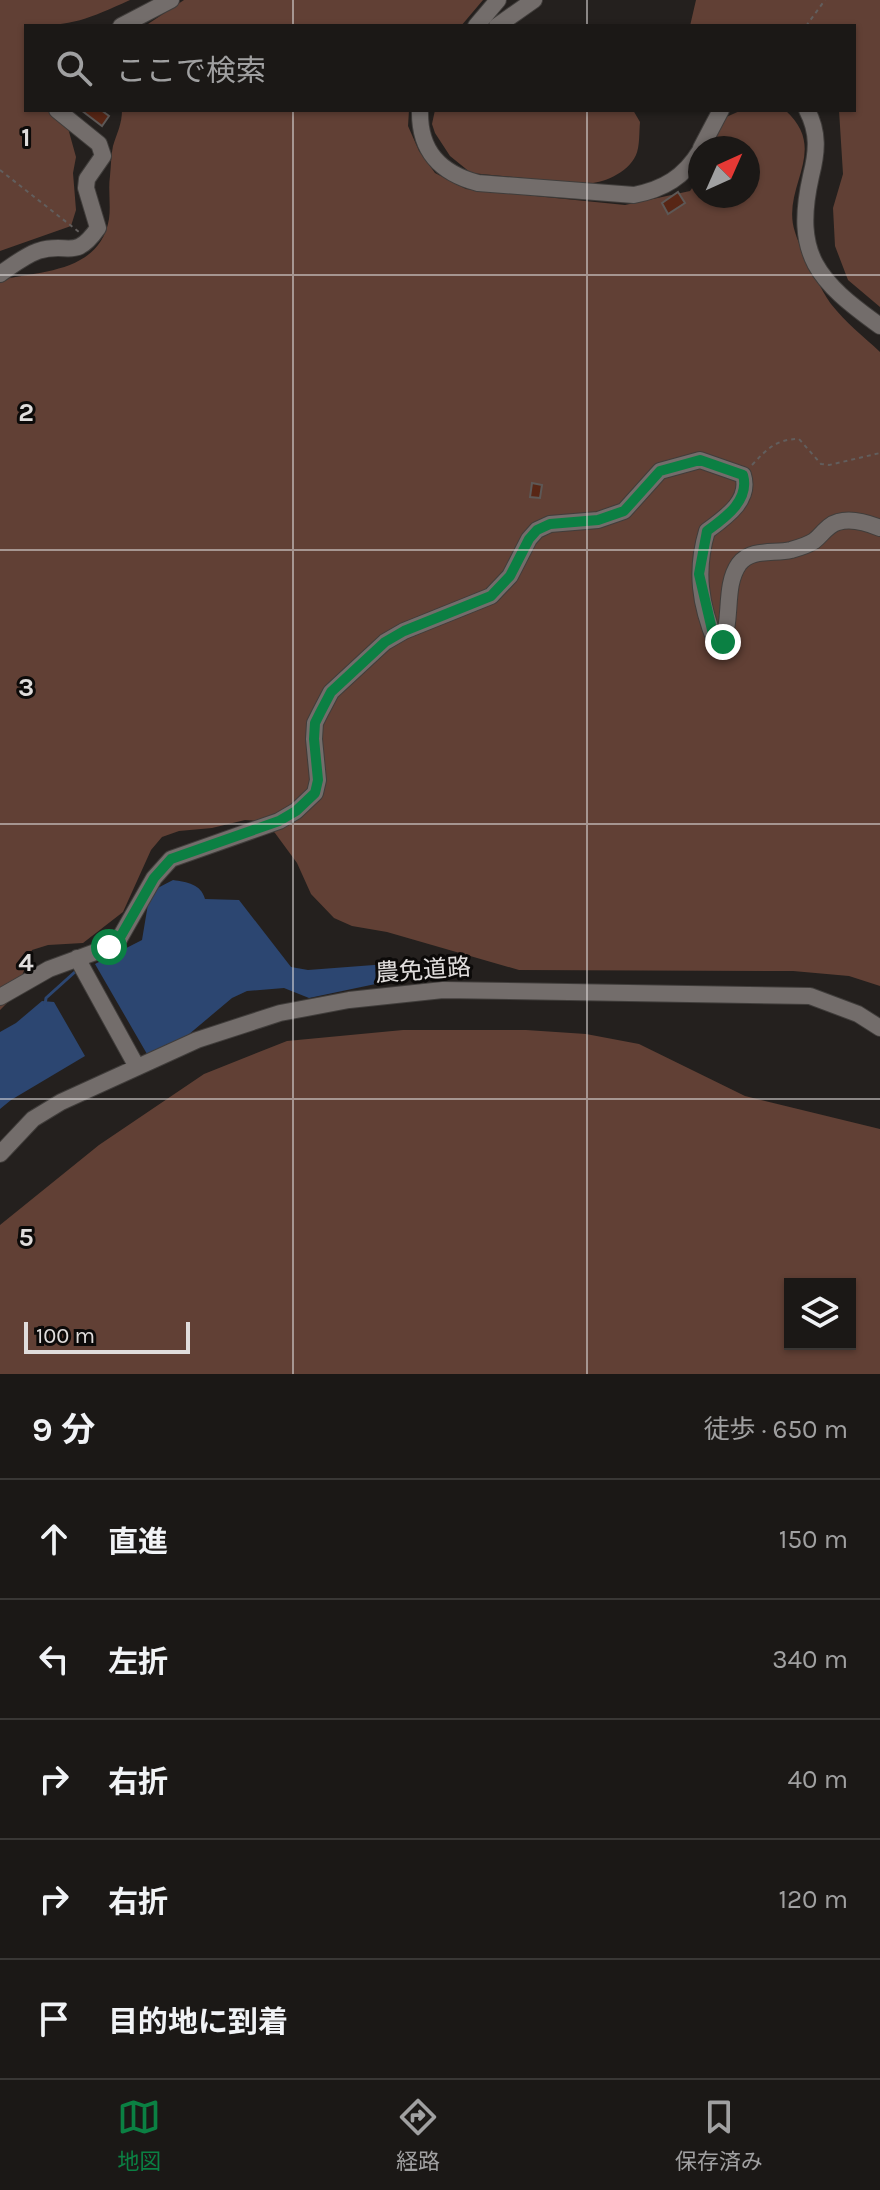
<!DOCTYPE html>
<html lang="ja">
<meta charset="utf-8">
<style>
:root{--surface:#1b1816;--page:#24211f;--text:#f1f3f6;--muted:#a0a0a1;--line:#393735;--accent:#0b8043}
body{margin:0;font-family:Karla,"Noto Sans JP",sans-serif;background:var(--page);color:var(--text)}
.controls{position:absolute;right:24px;bottom:24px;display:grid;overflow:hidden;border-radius:0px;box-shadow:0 2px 6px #0004}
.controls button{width:72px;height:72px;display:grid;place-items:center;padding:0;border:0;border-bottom:2px solid var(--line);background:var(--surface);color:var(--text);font:40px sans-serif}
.compass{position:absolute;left:688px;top:136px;width:72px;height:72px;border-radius:50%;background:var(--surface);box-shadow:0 2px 6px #0004;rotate:45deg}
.scale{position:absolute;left:24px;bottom:20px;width:166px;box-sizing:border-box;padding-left:8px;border:4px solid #e0dddc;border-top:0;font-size:22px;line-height:28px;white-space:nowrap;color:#e0dddc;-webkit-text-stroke:6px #0c0a09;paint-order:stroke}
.stop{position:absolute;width:24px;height:24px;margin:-18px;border:6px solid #0b8043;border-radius:50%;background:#fff}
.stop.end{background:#0b8043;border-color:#fff;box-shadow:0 2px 8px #0008}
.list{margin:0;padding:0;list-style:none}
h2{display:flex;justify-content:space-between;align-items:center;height:104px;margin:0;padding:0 32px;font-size:34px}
h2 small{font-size:26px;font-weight:400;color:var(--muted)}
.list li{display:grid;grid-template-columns:52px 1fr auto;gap:24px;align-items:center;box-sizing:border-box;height:120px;padding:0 32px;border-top:2px solid var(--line)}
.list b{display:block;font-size:30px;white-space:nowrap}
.list em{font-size:26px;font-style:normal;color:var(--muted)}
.icon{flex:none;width:44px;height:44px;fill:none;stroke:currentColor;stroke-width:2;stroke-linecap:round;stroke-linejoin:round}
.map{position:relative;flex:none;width:880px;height:1374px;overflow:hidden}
.search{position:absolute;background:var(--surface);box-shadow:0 2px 6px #0004;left:24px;right:24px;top:24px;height:88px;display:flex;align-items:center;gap:20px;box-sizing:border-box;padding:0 28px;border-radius:0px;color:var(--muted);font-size:30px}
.sheet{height:704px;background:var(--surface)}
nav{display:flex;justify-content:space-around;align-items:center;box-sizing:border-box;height:112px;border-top:2px solid var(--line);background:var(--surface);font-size:22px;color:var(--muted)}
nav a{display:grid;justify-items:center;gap:4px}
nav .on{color:var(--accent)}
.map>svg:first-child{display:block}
.green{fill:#614035;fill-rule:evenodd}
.water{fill:#2c4671}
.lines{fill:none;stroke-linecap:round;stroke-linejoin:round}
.stream{stroke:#2c4671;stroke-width:3}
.building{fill:#582615;stroke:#5d5856;stroke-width:2}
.minor-casing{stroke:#403d3b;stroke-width:18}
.path{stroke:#625e5d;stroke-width:2;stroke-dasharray:4 4;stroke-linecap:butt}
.minor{stroke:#736d6b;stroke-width:16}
.route{stroke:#0b8043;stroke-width:10}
.grid{fill:none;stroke:#e0dddc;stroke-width:2;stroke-opacity:0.55}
.labels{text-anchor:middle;stroke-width:6;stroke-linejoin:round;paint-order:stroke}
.street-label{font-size:24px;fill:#e0dddc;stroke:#0c0a09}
.grid-label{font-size:26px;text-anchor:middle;font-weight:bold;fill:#e0dddc;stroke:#0c0a09;stroke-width:6;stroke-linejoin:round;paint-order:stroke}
</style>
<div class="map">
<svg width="880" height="1374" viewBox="0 0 880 1374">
<rect width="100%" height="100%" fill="#24201e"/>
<path class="green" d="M0,0H130C88,19 73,26 26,26L24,63L26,110H63L76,157L73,173L76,210L71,226L0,251Z
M184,0H483L461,26H145Z
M696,0H880V307L848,280L835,246L833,208L843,174L839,110H854V26H690Z
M122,110H409L408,126L419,151L435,173L466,189L625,205L690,191L700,177V196H748V148H712L724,118L742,110H785C831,151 780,187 795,232C800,249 821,290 831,304C845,322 864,337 880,352V986L849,976L793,971L519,970L387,932L352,926L334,918L311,894L297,863L275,833L262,821L245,820L212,828L179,831L162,837L151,850L123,912L83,943L48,945L32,950L14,996L0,1010V280C42,271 100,272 109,219C111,205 108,190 110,176C111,166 111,155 113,146C117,133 122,124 122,110Z
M435,110H633L640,122C639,132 640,146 636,155C627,174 603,183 585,184L471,173L450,156L435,133L432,124Z
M403,1030H526L586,1034L639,1044L745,1096L880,1129V1374H0V1225L99,1145L204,1074L287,1041ZM790,1284H850V1344H790Z"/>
<path class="water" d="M173,880C187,882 201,884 205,899L239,900L291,967L308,970L387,964L393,970L391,978L385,982L309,998L284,988L247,991L232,998L188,1035L147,1054L95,964L142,940L150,892Z
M42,1001L54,1002L85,1056L11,1100L0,1109V1032L16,1023Z"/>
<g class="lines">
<path class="stream" d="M45,1005L46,998L76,971"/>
</g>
<path class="building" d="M81,110H101L109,116L102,126Z
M678,192L685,203L668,214L662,203Z
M532,483L542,485L540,498L530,497Z"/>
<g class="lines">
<g class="minor-casing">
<path id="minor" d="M121,26L171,0
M476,26L498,0
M497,26L534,0
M420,110C419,151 440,173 478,183L634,195C664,189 684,177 700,151
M807,110C819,133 817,152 811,176C793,256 818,281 880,326
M701,148L721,110
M0,274C12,266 24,256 38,251C69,241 74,262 98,228L86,188L87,179L103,156L99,144L57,110
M77,958L137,1067
M0,997L49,969L109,947L118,941L154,878L171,859L279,821L296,811L315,793L318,780L314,739L315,723L320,713L331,692L385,642L404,631L491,596L510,576L529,539L537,530L550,524L598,520L624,511L660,471L700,460L743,475C751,500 726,517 707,531C695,571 700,604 716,643L723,642C732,618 724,585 739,564C751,548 774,554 791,550C798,548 808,545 814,541C822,535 827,525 838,522C851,518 868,523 880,528
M0,1154L33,1119L61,1102L197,1040L280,1013L349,1000L443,990L810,996L858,1014L880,1028"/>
</g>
<path class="path" d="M806,26L825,0
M0,170L79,232
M752,465C767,449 776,439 799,439L821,464L829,465L880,453"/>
<use href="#minor" class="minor"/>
</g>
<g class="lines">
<path class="route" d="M109,947L118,941L154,878L171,859L279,821L296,811L315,793L318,780L314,739L315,723L320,713L331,692L385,642L404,631L491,596L510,576L529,539L537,530L550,524L598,520L624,511L660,471L700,460L743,475C750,500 726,517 707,531L699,574L713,634L716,643L723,642"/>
</g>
<path class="grid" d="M293,0V26M587,0V26M293,110V1374M587,110V1374M0,275H880M0,550H880M0,824H880M0,1099H880"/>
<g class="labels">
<g class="street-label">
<text transform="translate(423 970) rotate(-4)" y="8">農免道路</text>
</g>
</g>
<g class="grid-label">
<text x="26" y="146">1</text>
<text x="26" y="421">2</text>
<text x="26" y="696">3</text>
<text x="26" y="971">4</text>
<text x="26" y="1246">5</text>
</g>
</svg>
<div class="controls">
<button><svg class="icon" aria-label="layers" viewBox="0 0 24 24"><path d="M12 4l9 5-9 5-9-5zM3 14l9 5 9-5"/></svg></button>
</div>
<svg class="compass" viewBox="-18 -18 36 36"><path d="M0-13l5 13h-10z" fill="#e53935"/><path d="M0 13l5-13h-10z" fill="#a0a0a1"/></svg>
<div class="scale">100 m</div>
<div class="stop" style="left:109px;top:947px"></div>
<div class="stop end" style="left:723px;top:642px"></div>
<div class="search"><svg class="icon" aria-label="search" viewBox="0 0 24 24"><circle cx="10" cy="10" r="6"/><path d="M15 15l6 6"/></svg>ここで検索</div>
</div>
<section class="sheet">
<h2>9 分<small>徒歩 · 650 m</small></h2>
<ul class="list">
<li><svg class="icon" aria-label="ahead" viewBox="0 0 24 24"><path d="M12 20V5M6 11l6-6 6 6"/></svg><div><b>直進</b></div><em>150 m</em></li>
<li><svg class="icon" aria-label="left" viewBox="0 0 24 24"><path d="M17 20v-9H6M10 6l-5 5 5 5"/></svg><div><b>左折</b></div><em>340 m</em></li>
<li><svg class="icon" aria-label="right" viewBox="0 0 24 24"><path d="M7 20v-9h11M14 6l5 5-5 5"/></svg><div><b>右折</b></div><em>40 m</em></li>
<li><svg class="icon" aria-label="right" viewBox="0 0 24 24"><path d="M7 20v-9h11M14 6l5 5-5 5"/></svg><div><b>右折</b></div><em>120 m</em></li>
<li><svg class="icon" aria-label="arrive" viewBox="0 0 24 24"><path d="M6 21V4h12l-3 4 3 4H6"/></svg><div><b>目的地に到着</b></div></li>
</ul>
</section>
<nav>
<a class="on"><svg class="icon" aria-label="map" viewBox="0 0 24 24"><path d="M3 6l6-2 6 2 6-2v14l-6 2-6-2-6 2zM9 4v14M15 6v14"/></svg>地図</a>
<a><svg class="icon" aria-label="directions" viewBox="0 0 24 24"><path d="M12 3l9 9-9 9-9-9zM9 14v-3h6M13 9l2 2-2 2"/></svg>経路</a>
<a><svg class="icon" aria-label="saved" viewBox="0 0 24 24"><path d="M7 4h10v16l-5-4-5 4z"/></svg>保存済み</a>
</nav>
